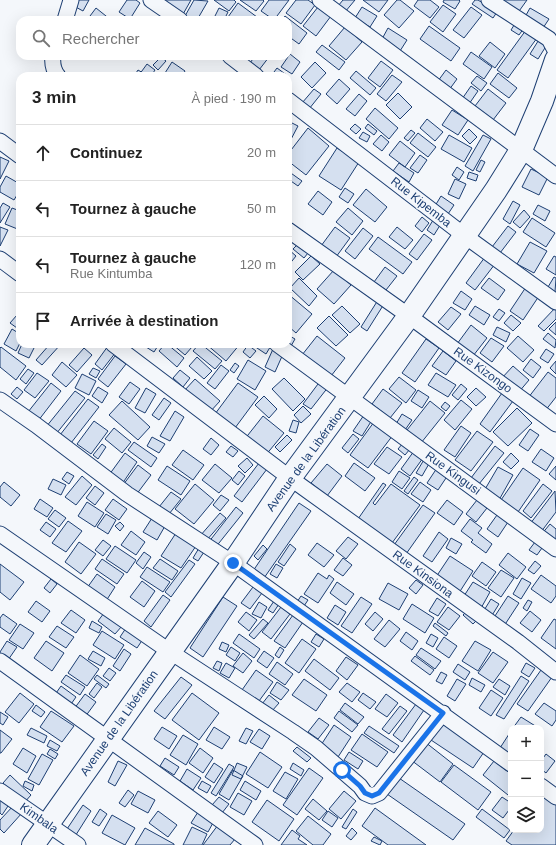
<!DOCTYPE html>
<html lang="fr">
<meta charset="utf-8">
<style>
:root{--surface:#fff;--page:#f6f6f6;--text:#222;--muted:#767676;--line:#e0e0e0}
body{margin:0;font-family:Arial,sans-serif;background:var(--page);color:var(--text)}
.controls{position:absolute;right:12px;bottom:12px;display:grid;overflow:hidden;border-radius:8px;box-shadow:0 4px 16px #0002}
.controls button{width:36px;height:36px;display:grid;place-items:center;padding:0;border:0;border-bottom:1px solid var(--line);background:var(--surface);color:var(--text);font:20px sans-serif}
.stop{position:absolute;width:12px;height:12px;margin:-9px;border:3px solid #1a73e8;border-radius:50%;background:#fff}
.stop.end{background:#1a73e8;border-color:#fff;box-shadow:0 1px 4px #0008}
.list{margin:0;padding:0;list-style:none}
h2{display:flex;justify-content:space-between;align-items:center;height:52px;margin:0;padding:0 16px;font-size:17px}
h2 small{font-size:13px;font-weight:400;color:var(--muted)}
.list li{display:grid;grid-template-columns:26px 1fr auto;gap:12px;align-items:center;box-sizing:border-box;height:56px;padding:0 16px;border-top:1px solid var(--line)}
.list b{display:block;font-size:15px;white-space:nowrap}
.list p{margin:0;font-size:13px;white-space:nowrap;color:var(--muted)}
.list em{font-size:13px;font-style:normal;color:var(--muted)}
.icon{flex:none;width:22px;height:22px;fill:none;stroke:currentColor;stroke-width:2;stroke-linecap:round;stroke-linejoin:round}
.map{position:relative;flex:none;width:556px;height:845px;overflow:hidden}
.search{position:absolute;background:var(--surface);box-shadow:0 4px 16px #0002;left:16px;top:16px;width:276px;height:44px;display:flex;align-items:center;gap:10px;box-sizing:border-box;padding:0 14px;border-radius:12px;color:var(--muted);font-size:15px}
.panel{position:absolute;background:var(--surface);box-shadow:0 4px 16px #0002;left:16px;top:72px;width:276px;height:276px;border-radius:12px}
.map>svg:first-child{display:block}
.building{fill:#d5e0f0;stroke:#1d3f73}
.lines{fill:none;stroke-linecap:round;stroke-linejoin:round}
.minor-casing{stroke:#1d3f73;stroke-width:17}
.highway-casing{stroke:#1d3f73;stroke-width:24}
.minor{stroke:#f4f7fb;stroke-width:15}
.highway{stroke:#f4f7fb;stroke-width:22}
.route{stroke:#1a73e8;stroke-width:5}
.labels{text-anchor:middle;stroke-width:3;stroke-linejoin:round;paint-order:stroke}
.street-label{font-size:12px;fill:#1d3f73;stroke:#f4f7fb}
</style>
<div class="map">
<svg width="556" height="845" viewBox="0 0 556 845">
<rect width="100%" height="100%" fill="#f4f7fb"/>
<path class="building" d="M75,0H89L83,11L72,5Z
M127,0H136L140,3L130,19L119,12Z
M155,0H191L182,16Z
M194,0L208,1L197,20H193L185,16Z
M214,0H234L236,2L229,11Z
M240,0H263L264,1L256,11Z
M269,0H289L274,20L261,11Z
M296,0H308L315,5L301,24L286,13Z
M343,0H355L345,12L338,6Z
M363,0H388L379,12Z
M397,0H400L414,11L399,28L384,15Z
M418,0H430L439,7L430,18L414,6Z
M444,0H459L460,1L455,9L443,2Z
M475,0H478L497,12L493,18L472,4Z
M501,0H527L517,14Z
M238,3L261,20H231L228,17Z
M443,5L456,14L443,32L430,22Z
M318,7L331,16L316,36L303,26Z
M362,7L377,16L370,27L355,18Z
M471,7L482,15L464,38L453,30Z
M96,8L111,20H95L90,16Z
M219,8L228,12L224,20H213Z
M530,8L549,19L543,28L525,17Z
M285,16L307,33L299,44L288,36V20H282Z
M516,22L524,28L519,35L511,30Z
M429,26L460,48L451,61L420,39Z
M345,27L362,42L346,60L329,46Z
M388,28L407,40L400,51L382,39Z
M526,30L537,38L508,78L497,70Z
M540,38L548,43L538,59L530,54Z
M490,42L505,54L495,68L479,56Z
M322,45L345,62L339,70L316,52Z
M471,52L492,67L484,79L463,64Z
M290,54L300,62L292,74L281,67Z
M255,56L269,57L259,70L250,63Z
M161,57L166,61L158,70L153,65Z
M381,61L393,70L380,87L368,78Z
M172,62L185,71L182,76H168L165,73Z
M315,62L326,73L312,88L301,77Z
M147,64L155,70L151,76H140L139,75Z
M277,68L288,76H271Z
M138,70L148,76H134Z
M446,70L457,79L449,90L438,81Z
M356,71L376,88L370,95L350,78Z
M498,73L517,88L509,98L490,84Z
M392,75L402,82L386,101L377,94Z
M477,76L487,83L481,91L471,83Z
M339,79L350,89L337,104L326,94Z
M471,86L478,91L469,104L462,99Z
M314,89L321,94L309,109L302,103Z
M488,89L506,103L493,120L475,106Z
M398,93L412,107L400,119L386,105Z
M359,94L367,101L355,116L346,109Z
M375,108L398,128L389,139L366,119Z
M452,110L468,120L458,135L442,125Z
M427,119L443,132L435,141L420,128Z
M288,121L298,126L288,145Z
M355,124L361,129L356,134L350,129Z
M368,124L377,131L374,135L365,128Z
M308,128L329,146L306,175L288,161V154Z
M469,129L477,137L470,144L462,136Z
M411,130L415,133L408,141L404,138Z
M363,132L370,136L367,142L359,138Z
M418,133L436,147L428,157L410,143Z
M381,135L389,142L382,151L373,144Z
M449,135L472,148L464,162L441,149Z
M483,135L491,139L473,171L465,166Z
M400,141L415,153L405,167L389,155Z
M337,148L359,162L341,190L319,176Z
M420,155L427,160L418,173L410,168Z
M0,157L9,161L0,179Z
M481,160L485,162L480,172L476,170Z
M399,163L414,173L409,182L393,171Z
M457,167L464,172L459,180L452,175Z
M531,169L548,177L539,195L522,187Z
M288,171L302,181L298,186L288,179Z
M469,172L478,175L476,181L467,178Z
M6,176L20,184V190L14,200L0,192V187Z
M455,179L466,184L459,199L448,194Z
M345,188L354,194L348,203L339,197Z
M366,189L387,207L375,222L353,205Z
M318,191L332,202L323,215L308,204Z
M441,196L454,205L448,214L435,206Z
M513,201L520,205L510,224L503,219Z
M3,203L10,207L0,223V208Z
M538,205L550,211L545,221L533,214Z
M12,208L20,211V230L5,224Z
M348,208L363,221L352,235L336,222Z
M524,210L530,217L520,228L513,222Z
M422,217L429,223L422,232L415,226Z
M435,217L442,222L434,235L427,230Z
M532,218L555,233L546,247L523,232Z
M508,226L516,232L500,253L492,247Z
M0,227L8,230L0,246Z
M335,227L350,238L336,257L321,246Z
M397,227L413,240L405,249L389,237Z
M363,228L373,236L355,259L345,251Z
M424,234L432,240L417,260L409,254Z
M378,237L412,262L403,274L369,249Z
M530,242L547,251L534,273L517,264Z
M297,245L308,253L304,258L293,249Z
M288,249L296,256L288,266Z
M311,256L320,264L303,280L295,272Z
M554,256L556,257V275L546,269Z
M485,257L495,264L475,290L466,283Z
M385,267L397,276L386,290L374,282Z
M334,270L351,285L334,304L317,289Z
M554,277L556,278L555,292L548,287Z
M299,278L317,296L309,306L290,288Z
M489,278L505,290L498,300L481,288Z
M526,287L539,296L523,320L510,311Z
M461,291L472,299L465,310L453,303Z
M288,294L312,314L296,333L288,326Z
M378,300L384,304L367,331L361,327Z
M342,306L360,324L350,333L332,315Z
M475,306L490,315L484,325L469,315Z
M451,307L461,314L448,330L438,322Z
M556,307V319L544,331L538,326Z
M499,309L505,313L499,321L493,317Z
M17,315L20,318V325L17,328L10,323Z
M511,315L521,323L513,331L504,323Z
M329,316L348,335L336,346L317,328Z
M556,322V335L549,329Z
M471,325L487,338L473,356L457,344Z
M497,327L510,333L506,342L493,335Z
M12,329L20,334V343L16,351L4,344Z
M548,333L556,340L555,348L543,339Z
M288,335L295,339L291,346L288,344Z
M317,336L345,358L331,376L302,355Z
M518,336L534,350L523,362L507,348Z
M491,338L504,346L492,362L480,353Z
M426,339L439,348L415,382L402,373Z
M22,344H36L29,358L18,353Z
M50,344H61L42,365L36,360Z
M147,344H159L154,352L146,347Z
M165,344H167L184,358L177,367L159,351Z
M172,344H188L192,347L185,355Z
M199,344H201L222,361L215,369L193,351Z
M206,344H240L226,361Z
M251,344H272L266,354Z
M248,345L256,351L250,358L243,352Z
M108,346L116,352L102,370L95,364Z
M1,347L26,366L16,380L0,367V348Z
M84,348L92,355L77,372L69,365Z
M273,349L283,354L275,372L265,367Z
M546,349L554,354L548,363L540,358Z
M443,351L456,361L446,375L432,366Z
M115,356L126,364L108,387L98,379Z
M197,357L212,371L204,379L189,366Z
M531,359L541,367L533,378L523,370Z
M248,360L266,371L255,390L237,379Z
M556,361V374L550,368Z
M62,362L77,375L66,387L52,375Z
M235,363L239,366L234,373L230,370Z
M221,365L229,371L215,389L207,383Z
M513,366L529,380L518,393L501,379Z
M93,368L100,371L96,378L89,374Z
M28,369L34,373L26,384L20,379Z
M180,370L190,378L183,387L173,378Z
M548,372L556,378V397L545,411L528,398Z
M37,373L49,381L35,398L24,390Z
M436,373L456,385L448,397L428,385Z
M82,374L96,381L89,395L75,388Z
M399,377L416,390L406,403L389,389Z
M284,378L305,399L293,411L272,389Z
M195,379L220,401L209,413L184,391Z
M321,380L329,386L311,409L303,404Z
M130,382L140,389L129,404L119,397Z
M51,383L61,391L38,421L28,412Z
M238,383L258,397L235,428L215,414Z
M461,384L467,389L458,400L452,395Z
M17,387L23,392L17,399L11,394Z
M98,387L108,393L102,403L92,396Z
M146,388L156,394L145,413L135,408Z
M476,388L486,397L476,406L467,397Z
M383,389L402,403L390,418L372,404Z
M418,390L429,397L422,408L411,401Z
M75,391L85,398L56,434L46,427Z
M502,393L513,401L490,432L480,424Z
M264,396L277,409L269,418L255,405Z
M164,398L171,403L159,420L152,415Z
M88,399L99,407L71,443L60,435Z
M461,400L472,409L455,430L444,420Z
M122,401L150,427L138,440L109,415Z
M430,401L445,413L421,443L407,430Z
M445,402L450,406L446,411L441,407Z
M303,406L311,414L301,423L294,415Z
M517,408L532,423L508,446L493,432Z
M175,411L184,417L170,441L160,436Z
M402,414L412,420L405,430L396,424Z
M364,415L372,420L362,436L353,431Z
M263,416L284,433L265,456L244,440Z
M293,420L299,422L296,433L289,431Z
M94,421L108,431L91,454L77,444Z
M374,422L393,435L368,468L350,455Z
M461,426L471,433L455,457L444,450Z
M114,428L131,442L122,453L105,439Z
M530,429L539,435L528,451L519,445Z
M477,431L493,442L471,471L455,460Z
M353,434L359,439L348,453L342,448Z
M287,435L292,440L280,452L275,447Z
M152,437L165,444L159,453L147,446Z
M211,438L219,445L211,455L203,449Z
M134,442L157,458L151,467L128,450Z
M403,443L410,449L405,455L398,449Z
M102,444L106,447L98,459L93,455Z
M231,446L238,451L233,457L226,452Z
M495,446L504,453L479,484L471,478Z
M387,447L402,457L389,474L374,464Z
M541,449L554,458L546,471L532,462Z
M183,450L204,465L193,480L172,465Z
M414,451L423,458L410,476L401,469Z
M125,453L137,462L122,484L109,475Z
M511,453L519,461L511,469L503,462Z
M247,458L253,465L245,473L238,466Z
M425,458L430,462L422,476L416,473Z
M259,463L267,469L242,502L234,496Z
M354,463L375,478L365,491L345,476Z
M215,464L232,478L219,493L202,480Z
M327,464L342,476L327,496L311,483Z
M138,465L151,475L136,495L123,485Z
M167,466L190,481L181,495L158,480Z
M556,466V480L549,474Z
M498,467L513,475L499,500L484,491Z
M437,468L448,475L438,490L427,483Z
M523,468L540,480L518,512L501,500Z
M239,471L245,476L238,485L232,480Z
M399,471L410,478L402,489L392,482Z
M67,472L74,476L69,484L62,479Z
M82,476L92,485L76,505L65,497Z
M414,477L418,480L408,494L404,491Z
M53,479L66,485L61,495L48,489Z
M4,482L20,495L11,506L0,497V487Z
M420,482L431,490L423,502L411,494Z
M383,483L386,485L373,503L375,505L391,484L420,505L392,543L358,519Z
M195,484L214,500L194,524L175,509Z
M543,484L552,491L531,518L523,511Z
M95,486L104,493L95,505L86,498Z
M555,491L556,512L541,532L530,524Z
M171,492L181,499L169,514L159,507Z
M221,495L229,500L220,511L213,505Z
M40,499L53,508L47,517L34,509Z
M113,499L127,509L119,520L105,510Z
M447,500L463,512L454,525L437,513Z
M477,500L487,508L476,522L466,514Z
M87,502L104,513L95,527L78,516Z
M299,503L311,511L264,578L253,571Z
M423,505L435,513L406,554L394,545Z
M236,507L243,513L215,548L208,543Z
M55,510L66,518L59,527L48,519Z
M220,513L226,518L206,541L200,536Z
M106,514L116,520L108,534L97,527Z
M497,515L508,522L498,537L487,529Z
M152,518L165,526L157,540L143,532Z
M470,519L482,528L478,533L492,544L486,553L471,542L473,540L461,531Z
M68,521L82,531L66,552L52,543Z
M46,522L56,529L50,537L40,530Z
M120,522L124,526L120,531L115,526Z
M550,524L556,529V542L541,535Z
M131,531L145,542L136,555L121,545Z
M439,532L448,539L432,562L423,556Z
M176,533L196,546L181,568L161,556Z
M348,537L358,544L346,559L336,551Z
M451,538L462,544L456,554L446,548Z
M103,540L111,546L103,556L95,550Z
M79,542L96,554L81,574L65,562Z
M535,542L542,548L537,555L529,550Z
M317,543L334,555L324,567L308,555Z
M290,544L296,549L284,566L278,562Z
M263,545L267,549L258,560L254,556Z
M115,546L136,560L127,573L106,559Z
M199,548L204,552L198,561L193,558Z
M144,552L151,557L143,569L136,563Z
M508,553L526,567L517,579L499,565Z
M450,556L473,571L457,596L434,580Z
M343,558L352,565L343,576L334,570Z
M102,559L124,574L117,584L95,569Z
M160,559L178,571L172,580L153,568Z
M189,560L195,564L171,597L165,592Z
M535,561L541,566L534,574L528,570Z
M482,562L496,572L486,586L472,576Z
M0,564L24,582L10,600L0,592Z
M276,564L283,568L277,578L270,574Z
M147,567L170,582L163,592L140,577Z
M501,570L514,578L501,597L488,588Z
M318,573L327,579L329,575L334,579L318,603L304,594Z
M97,574L115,587L106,601L87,588Z
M541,575L556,586V596L551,603L531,589Z
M522,578L531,583L521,599L513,594Z
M51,579L57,584L50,593L44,588Z
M416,580L423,585L416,594L409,588Z
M142,581L155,591L144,607L130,597Z
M337,582L354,594L346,605L330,593Z
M473,582L490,592L480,610L462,599Z
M388,583L408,594L399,610L379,599Z
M253,587L262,593L250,609L241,603Z
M163,595L170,600L151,627L144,621Z
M301,596L308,600L304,606L297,602Z
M508,596L519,603L504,626L493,619Z
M223,597L237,606L203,657L190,648Z
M361,597L372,604L352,633L341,626Z
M437,598L446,604L438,616L429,611Z
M491,599L499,604L491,617L483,612Z
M528,600L532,602L527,611L523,608Z
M36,601L50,611L42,622L28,612Z
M274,601L279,604L273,613L268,610Z
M259,602L267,607L261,618L252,614Z
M412,604L434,618L425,633L403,619Z
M335,605L346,612L338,625L327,618Z
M281,607L290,614L271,639L262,632Z
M448,607L460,616L449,630L437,622Z
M71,610L85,620L76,633L61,623Z
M468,610L477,620L473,624L463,615Z
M530,611L541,620L532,632L520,623Z
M246,612L257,620L249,631L238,622Z
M375,612L383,619L373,631L365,624Z
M104,613L122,626L115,634L98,621Z
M3,614L17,624L10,634L0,627V618Z
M293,615L303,622L285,648L274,641Z
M263,619L268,623L254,639L249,635Z
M554,619L556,620V649L541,638Z
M389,620L400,629L385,647L374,639Z
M92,621L102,627L99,633L89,628Z
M435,623L448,633L446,636L433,626Z
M20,624L34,633L23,649L9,640Z
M57,626L74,637L66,648L49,637Z
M126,628L143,639L137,648L120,637Z
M102,631L124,645L115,659L93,645Z
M406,632L418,641L412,650L400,641Z
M239,634L260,649L254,658L233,643Z
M316,634L324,639L319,647L311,642Z
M431,634L438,638L433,647L426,643Z
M444,637L457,646L449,658L436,649Z
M302,639L316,649L299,673L285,663Z
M7,641L17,647L6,663L0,658V652Z
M46,641L64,653L52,671L34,658Z
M475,641L491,650L478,671L462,661Z
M222,642L229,645L226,652L219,649Z
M231,647L240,653L235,661L226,655Z
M280,647L284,650L279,658L275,655Z
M421,648L441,661L435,669L416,655Z
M124,649L131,654L120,671L113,666Z
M93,651L105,658L101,666L88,659Z
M264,651L274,658L267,668L257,661Z
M493,652L508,662L493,683L478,673Z
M243,653L252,661L243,673L233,666Z
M80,655L99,669L87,686L68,673Z
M415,656L434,670L430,675L411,661Z
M346,657L358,665L347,680L336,671Z
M314,659L339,678L330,690L305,671Z
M217,661L222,663L219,671L213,668Z
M277,662L293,674L285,685L269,674Z
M226,663L235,668L229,678L220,673Z
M526,663L535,668L529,677L521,672Z
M458,664L470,672L465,680L453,672Z
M109,668L116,673L110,681L103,676Z
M256,670L273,682L259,701L242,690Z
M541,670L552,677L528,711L517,704Z
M441,672L447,675L442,684L436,681Z
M66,675L85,687L80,695L61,682Z
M97,675L109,684L106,688L94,679Z
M521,676L529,681L504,719L496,715Z
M181,677L192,685L165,719L154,711Z
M472,678L485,685L481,692L469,685Z
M304,679L327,695L316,711L292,695Z
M457,679L466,684L455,701L447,696Z
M499,679L510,686L505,695L493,687Z
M277,682L289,690L281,700L270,693Z
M97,683L102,687L94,698L89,694Z
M347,683L360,692L352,702L339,692Z
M61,686L76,697L69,707L54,696Z
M491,690L503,698L491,716L479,708Z
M20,693L34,704L19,723L5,712Z
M192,693L219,713L199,740L172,720Z
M363,693L376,702L370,709L358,700Z
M85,694L96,702L85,717L74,709Z
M386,694L398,703L387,717L375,709Z
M269,695L279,703L272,711L262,704Z
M345,703L364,717L358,724L340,710Z
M544,703L556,711V720L552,726L535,714Z
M416,704L424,710L402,742L393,735Z
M36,705L45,712L41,717L32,711Z
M400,706L407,711L389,734L382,729Z
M51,711L74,726L62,742L40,727Z
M339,711L358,725L352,732L334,718Z
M0,712L8,717L3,725L0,723Z
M521,717L537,727V728H513Z
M319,718L329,725L318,739L308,732Z
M443,723L484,752L473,768L431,740Z
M334,725L351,737L338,757L321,745Z
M369,726L399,746L394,753L364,733Z
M162,727L177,736L169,749L154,739Z
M214,727L230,737L222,749L206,740Z
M31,728L47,736L44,743L27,735Z
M246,728L253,731L246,744L239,741Z
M259,729L270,736L262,749L250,742Z
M0,730L12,739L1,753H0Z
M511,731V755L500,748Z
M362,734L388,752L377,767L351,750Z
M183,735L198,744L186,765L170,755Z
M50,740L60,746L57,751L47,746Z
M425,742L453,764L440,782L411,760Z
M297,747L311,758L307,762L293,751Z
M23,748L36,756L27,773L13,764Z
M200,748L213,758L203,773L189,763Z
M50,749L58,754L55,759L47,754Z
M260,752L282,767L268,788L246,774Z
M349,752L363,761L358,769L344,760Z
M42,754L53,760L39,785L28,779Z
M546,754L555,761L546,773L541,769V761Z
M165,758L179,767L174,775L160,766Z
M118,761L127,765L115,786L108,782Z
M494,761L511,774V791L508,795L483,775Z
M214,763L223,769L214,783L205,777Z
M237,763L247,767L241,779L232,775Z
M293,763L304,770L301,776L290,769Z
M229,764L234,767L216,796L211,793Z
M454,765L491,792L478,810L441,782Z
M309,768L323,778L297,815L283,805Z
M187,769L201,778L193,790L180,781Z
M233,770L243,776L229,800L219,794Z
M285,772L298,779L286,799L273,791Z
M10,775L31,795L24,803L3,783Z
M399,778L465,824L453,840L387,794Z
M25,781L34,785L32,791L23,786Z
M202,781L211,786L207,793L198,788Z
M245,781L261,791L256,800L240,790Z
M128,790L134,795L125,807L119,803Z
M138,791L155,800L148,813L131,804Z
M344,791L356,801L341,819L329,809Z
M238,793L252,801L244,815L230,807Z
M541,794L556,801V845H512L506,841L514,830H541Z
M0,796L10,803L2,815L0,813Z
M219,797L229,804L222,813L212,805Z
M502,797L511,803V812L509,810L503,818L492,810Z
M313,799L327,811L319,820L305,809Z
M267,800L294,819L279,841L252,822Z
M14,805L22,813L4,833L0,829V820Z
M83,805L91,811L74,838L65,832Z
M375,808L426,845H388L362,826Z
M100,809L107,814L99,826L92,822Z
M353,809L357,812L346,829L342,827Z
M482,809L510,830L504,838L476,817Z
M158,811L177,825L168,837L149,823Z
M328,811L338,818L332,827L322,820Z
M198,812L214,821L208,832L191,823Z
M112,815L135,828L125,845L102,833Z
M308,816L331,834L323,845H313L296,831Z
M218,825L235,839L230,845H203Z
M192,827L207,834L202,845H183Z
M145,828L174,844V845H135Z
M352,828L357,833L351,840L346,836Z
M292,830L300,836L298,839L307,845H281Z
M374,837L382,841L380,845L371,841Z"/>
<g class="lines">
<g class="minor-casing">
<path id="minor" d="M151,0L180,20
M320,0L556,176
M489,0L549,39L556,52
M65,20L71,0
M53,56C52,64 53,70 58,76
M230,56L256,76
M288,100L465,236L556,302
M0,141L20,156
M288,230L409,316L556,424
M0,259L20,274
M113,344L290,478L518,642L556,672
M277,344L556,549
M0,400L36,425L127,494L233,563L511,764
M0,534L169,651L293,732L316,748L360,786L365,793L372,796L379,793L443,713
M0,661L255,845
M541,786L556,797
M0,791L78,845"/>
</g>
<g class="highway-casing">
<path id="highway" d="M33,845L233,563L290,478L409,316L496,190L521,150L542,101L556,60"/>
</g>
<use href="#minor" class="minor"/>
<use href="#highway" class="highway"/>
</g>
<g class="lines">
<path class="route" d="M233,563L443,713L379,793L372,796L365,793L360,786L342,770"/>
</g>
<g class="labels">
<g class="street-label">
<text transform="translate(421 202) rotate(38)" y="4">Rue Kipemba</text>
<text transform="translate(483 370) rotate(36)" y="4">Rue Kizongo</text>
<text transform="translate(306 459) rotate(-54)" y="4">Avenue de la Libération</text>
<text transform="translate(453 473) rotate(36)" y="4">Rue Kingusi</text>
<text transform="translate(423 574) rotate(36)" y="4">Rue Kinsiona</text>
<text transform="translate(119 723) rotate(-55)" y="4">Avenue de la Libération</text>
<text transform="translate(39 818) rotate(35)" y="4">Kimbala</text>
</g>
</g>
</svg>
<div class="controls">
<button>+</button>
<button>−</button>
<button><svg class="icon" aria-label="layers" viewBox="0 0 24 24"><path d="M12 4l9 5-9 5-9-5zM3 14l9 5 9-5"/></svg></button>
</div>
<div class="stop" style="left:342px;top:770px"></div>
<div class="stop end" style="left:233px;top:563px"></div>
<div class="search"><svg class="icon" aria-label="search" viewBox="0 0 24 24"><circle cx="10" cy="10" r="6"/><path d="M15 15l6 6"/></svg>Rechercher</div>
<section class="panel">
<h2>3 min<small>À pied · 190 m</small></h2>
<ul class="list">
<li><svg class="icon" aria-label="ahead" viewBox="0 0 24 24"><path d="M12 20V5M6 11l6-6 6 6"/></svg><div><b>Continuez</b></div><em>20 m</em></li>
<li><svg class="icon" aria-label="left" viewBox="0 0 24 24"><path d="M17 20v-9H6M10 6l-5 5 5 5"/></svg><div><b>Tournez à gauche</b></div><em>50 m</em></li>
<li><svg class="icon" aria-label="left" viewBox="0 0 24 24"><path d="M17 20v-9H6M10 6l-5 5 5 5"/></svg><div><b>Tournez à gauche</b><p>Rue Kintumba</p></div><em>120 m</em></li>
<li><svg class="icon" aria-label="arrive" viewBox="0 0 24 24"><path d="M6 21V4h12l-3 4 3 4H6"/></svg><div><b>Arrivée à destination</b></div></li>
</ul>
</section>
</div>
